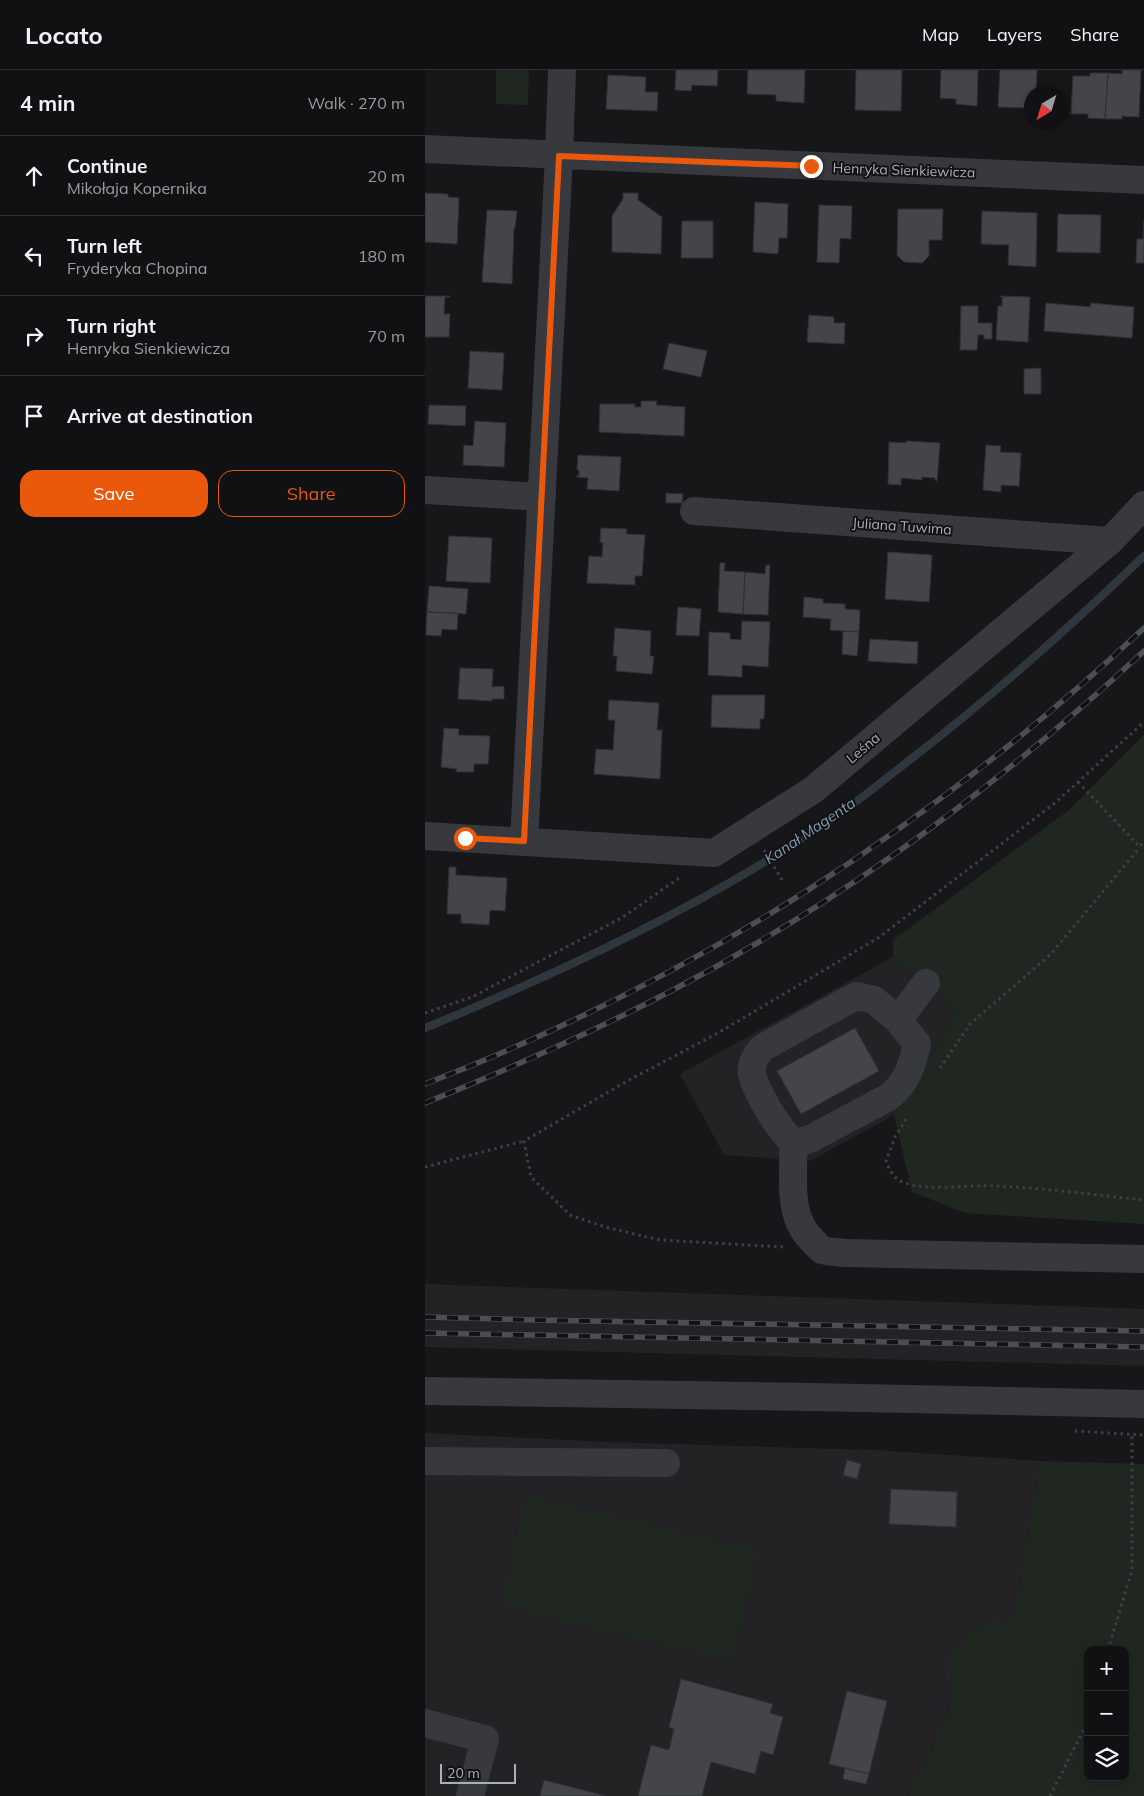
<!DOCTYPE html>
<meta charset="utf-8">
<style>
:root{--surface:#111113;--page:#1e1f21;--text:#f1f3f6;--muted:#9c9da0;--line:#303133;--accent:#ea580c}
body{margin:0;font-family:Mulish,sans-serif;background:var(--page);color:var(--text)}
.controls{position:absolute;right:15px;bottom:15px;display:grid;overflow:hidden;border-radius:10px;box-shadow:0 2px 8px #0003}
.controls button{width:45px;height:45px;display:grid;place-items:center;padding:0;border:0;border-bottom:1px solid var(--line);background:var(--surface);color:var(--text);font:25px sans-serif}
.compass{position:absolute;left:599px;top:15px;width:45px;height:45px;border-radius:50%;background:var(--surface);box-shadow:0 2px 8px #0003;rotate:218deg}
.scale{position:absolute;left:15px;bottom:12px;width:76px;box-sizing:border-box;padding-left:5px;border:2px solid #aaafb9;border-top:0;font-size:14px;line-height:18px;white-space:nowrap;color:#aaafb9;-webkit-text-stroke:4px #121214;paint-order:stroke}
.stop{position:absolute;width:15px;height:15px;margin:-11px;border:4px solid #ea580c;border-radius:50%;background:#fff}
.stop.end{background:#ea580c;border-color:#fff;box-shadow:0 1px 5px #0008}
.list{margin:0;padding:0;list-style:none}
h2{display:flex;justify-content:space-between;align-items:center;height:65px;margin:0;padding:0 20px;font-size:21px}
h2 small{font-size:16px;font-weight:400;color:var(--muted)}
.list li{display:grid;grid-template-columns:32px 1fr auto;gap:15px;align-items:center;box-sizing:border-box;height:80px;padding:0 20px;border-top:1px solid var(--line)}
.list b{display:block;font-size:19px;white-space:nowrap}
.list p{margin:0;font-size:16px;white-space:nowrap;color:var(--muted)}
.list em{font-size:16px;font-style:normal;color:var(--muted)}
.actions{display:flex;gap:10px;padding:15px 20px}
.actions a{flex:1;padding:11px 0;border:1px solid var(--accent);border-radius:15px;text-align:center;font-size:18px;color:var(--accent)}
.actions .main{background:var(--accent);color:#fff}
.icon{flex:none;width:28px;height:28px;fill:none;stroke:currentColor;stroke-width:2;stroke-linecap:round;stroke-linejoin:round}
.map{position:relative;flex:none;width:719px;height:1726px;overflow:hidden}
header{display:flex;align-items:center;gap:30px;box-sizing:border-box;height:70px;padding:0 25px;background:var(--surface);border-bottom:1px solid var(--line)}
header strong{font-size:24px}
nav{display:flex;gap:28px;margin-inline-start:auto;font-size:18px}
main{display:flex}
aside{flex:1;background:var(--surface)}
.map>svg:first-child{display:block}
.built{fill:#232326}
.green{fill:#1f2720;fill-rule:evenodd}
.lines{fill:none;stroke-linecap:round;stroke-linejoin:round}
.stream{stroke:#2d373d;stroke-width:8}
.building{fill:#444549;stroke:#313135}
.path{stroke:#3e4045;stroke-width:3;stroke-dasharray:2.5 4;stroke-linecap:butt}
.minor{stroke:#38393e;stroke-width:28}
.rail-casing{stroke:#4b4e53;stroke-width:5.5}
.rail{stroke:#121214;stroke-width:4;stroke-dasharray:11;stroke-linecap:butt}
.route{stroke:#ea580c;stroke-width:6}
.labels{text-anchor:middle;stroke-width:4;stroke-linejoin:round;paint-order:stroke}
.street-label{font-size:14px;fill:#aaafb9;stroke:#121214}
.water-label{font-size:15px;font-style:italic;fill:#829db3;stroke:#121214}
</style>
<header>
<strong>Locato</strong>
<nav><a>Map</a><a>Layers</a><a>Share</a></nav>
</header>
<main>
<aside>
<h2>4 min<small>Walk · 270 m</small></h2>
<ul class="list">
<li><svg class="icon" aria-label="ahead" viewBox="0 0 24 24"><path d="M12 20V5M6 11l6-6 6 6"/></svg><div><b>Continue</b><p>Mikołaja Kopernika</p></div><em>20 m</em></li>
<li><svg class="icon" aria-label="left" viewBox="0 0 24 24"><path d="M17 20v-9H6M10 6l-5 5 5 5"/></svg><div><b>Turn left</b><p>Fryderyka Chopina</p></div><em>180 m</em></li>
<li><svg class="icon" aria-label="right" viewBox="0 0 24 24"><path d="M7 20v-9h11M14 6l5 5-5 5"/></svg><div><b>Turn right</b><p>Henryka Sienkiewicza</p></div><em>70 m</em></li>
<li><svg class="icon" aria-label="arrive" viewBox="0 0 24 24"><path d="M6 21V4h12l-3 4 3 4H6"/></svg><div><b>Arrive at destination</b></div></li>
</ul>
<div class="actions"><a class="main">Save</a><a>Share</a></div>
</aside>
<div class="map">
<svg width="719" height="1726" viewBox="0 0 719 1726">
<rect width="100%" height="100%" fill="#171719"/>
<path class="built" d="M468,887L534,940L469,1045L385,1091L299,1085L255,1004Z
M0,1214L719,1239V1296L0,1277Z
M0,1363L182,1372L450,1380L615,1391L589,1546L547,1561L523,1591L529,1619L519,1654L482,1726H0Z"/>
<path class="green" d="M71,0H104L103,35L71,34Z
M719,665V1154L540,1143L487,1122L469,1045L534,940L468,887V870L644,740Z
M615,1391L719,1394V1726H482L519,1654L529,1619L523,1591L547,1561L589,1546ZM663,1580H700V1707H663Z
M101,1425L333,1480L307,1591L75,1536Z"/>
<g class="lines">
<path class="stream" d="M0,958C139,901 277,836 403,752C431,733 459,710 486,689C568,626 645,557 719,486"/>
</g>
<path class="building" d="M251,0H293L292,16L267,15L266,21L250,20Z
M323,0H380L379,33L351,31V25L322,24Z
M431,0H477L476,41L430,40Z
M516,0H553L552,36L531,34V29L515,28Z
M575,0H612L611,22H606V38L573,37Z
M697,0H716L714,47L697,46V49H680L683,3L697,4Z
M665,3H683L680,49L663,48V44H646L648,6H665Z
M183,5L221,7L220,22H233L232,41L181,39Z
M0,123L23,124V127L34,128L32,174L0,172Z
M198,123H213V130L237,147L236,184L187,182V146L198,129Z
M330,132L363,134L362,168H354L353,184L328,182Z
M394,135L427,136L426,169L415,168L414,193L392,192Z
M473,139H518L517,170H504V186L497,193L479,192L472,185Z
M62,140L92,141L90,158H89L87,214L57,212Z
M557,141L612,143L611,197L583,195L584,175L556,174Z
M633,144L676,145L675,183L632,182Z
M257,151H288V188H256Z
M719,151V193H711L712,169H718Z
M0,226H25V227H20L19,244H25L24,267H0Z
M574,226L605,227L603,272L571,270L573,236H577V227Z
M621,233L665,237L666,233L709,237L707,268L619,261Z
M536,236H553V253H567V269H559V265H553L552,280H535Z
M384,245L409,247V253H420L419,274L382,272Z
M244,273L282,281L276,307L238,299Z
M45,281L79,283L77,320L43,318Z
M616,298V324H599V299Z
M216,331H232L231,335L260,337L259,366L174,362L175,334H210V337H216Z
M4,335L41,336L40,356L3,354Z
M50,351L81,353L79,397L38,395L39,375L48,376Z
M481,371L515,373L512,411L510,410V408L497,407V410L476,408V415L463,414L464,372L481,373Z
M561,375L576,376L575,382L596,383L594,416L576,415V422L558,420Z
M153,385L196,387L194,421L162,419L163,408L152,407V405L154,406V400H152Z
M241,423L258,424L257,433H241Z
M176,458L202,459L201,464L220,465L217,506H210V515L162,513L164,486L177,487L178,473L175,472Z
M24,466L67,468L65,513L21,511Z
M463,482L507,485L504,532L460,529Z
M295,493H300L299,501L320,502L318,544L293,542Z
M341,495H345L343,545L318,544L320,502L340,504Z
M4,516L43,519L41,544L2,542Z
M379,527L398,529V533L420,534V539L435,540L434,562L405,560L406,549L378,547Z
M253,537L276,539L274,566L251,565Z
M2,542L33,543L32,560L17,559L16,566L1,565Z
M317,551L345,552L343,597L317,595V607L283,605L284,562L305,563V569L316,570Z
M190,558L226,561L225,586H229L227,604L191,601L192,586H188Z
M418,561L434,562L432,586L417,584Z
M445,569L493,572L492,594L443,591Z
M35,598L68,599L67,617L79,616V629H67V631L33,629Z
M287,625H340L339,649H335V659L286,657Z
M184,630L234,633L232,660H237L235,709L169,704L171,679L188,680L190,650H183Z
M19,658L34,659L33,665L65,666L63,694H49V702H31L32,699L16,697Z
M24,797H31V805L82,808L80,841L65,840L64,855L36,853V844H22Z
M430,958L454,1001L376,1044L352,1001Z
M422,1390L436,1394L432,1409L418,1405Z
M466,1419L532,1422L531,1457L464,1454Z
M256,1609L348,1634L345,1643L358,1647L348,1685L336,1681L330,1704L286,1692L277,1726H213L226,1675L244,1680L249,1659L244,1657Z
M422,1621L462,1631L444,1704L404,1694Z
M420,1698L444,1704L441,1714L418,1709Z
M119,1710L181,1726H115Z"/>
<g class="lines">
<path class="path" d="M653,712L715,777L719,771
M339,780L357,810
M0,943L47,927L198,847L254,808
M515,998L545,954L626,884L715,777
M481,1049L470,1067L461,1091C464,1100 469,1109 480,1113C509,1122 541,1114 571,1116C620,1118 670,1125 719,1130
M0,1097L99,1071
M358,1177L235,1170L180,1157L145,1145L106,1107L99,1071L204,1010L293,963L453,868L630,733L719,652
M650,1361L719,1365
M683,1580L707,1500V1364
M625,1726L660,1657L663,1647"/>
<path class="minor" d="M0,79L719,110
M0,420L117,427
M269,441L685,471
M0,766L289,783L388,720L685,471L719,435
M99,771L134,86L137,0
M473,950L501,913
M368,1071L375,1072L385,1069L462,1028C481,1015 487,996 492,974L473,950L449,930L431,926L337,978C331,985 325,994 327,1004C331,1021 354,1061 368,1071C370,1105 360,1146 389,1172C391,1174 394,1178 397,1180C403,1182 414,1182 421,1183L719,1189
M0,1321L386,1327L719,1334
M0,1391L241,1393
M0,1653L60,1669L45,1726"/>
<g class="rail-casing">
<path id="rail" d="M0,1014C268,911 510,754 719,558
M0,1033C84,999 166,963 246,921C418,831 577,713 719,581
M0,1247L111,1250L719,1261
M0,1263L719,1277"/>
</g>
<use href="#rail" class="rail"/>
</g>
<g class="lines">
<path class="route" d="M40,768L99,771L134,86L386,96"/>
</g>
<g class="labels">
<g class="street-label">
<text transform="translate(479 100) rotate(2)" y="5">Henryka Sienkiewicza</text>
<text transform="translate(477 456) rotate(4)" y="5">Juliana Tuwima</text>
<text transform="translate(438 678) rotate(-40)" y="5">Leśna</text>
</g>
<g class="water-label">
<text transform="translate(385 761) rotate(-34)" y="5">Kanał Magenta</text>
</g>
</g>
</svg>
<div class="controls">
<button>+</button>
<button>−</button>
<button><svg class="icon" aria-label="layers" viewBox="0 0 24 24"><path d="M12 4l9 5-9 5-9-5zM3 14l9 5 9-5"/></svg></button>
</div>
<svg class="compass" viewBox="-18 -18 36 36"><path d="M0-13l5 13h-10z" fill="#e53935"/><path d="M0 13l5-13h-10z" fill="#9c9da0"/></svg>
<div class="scale">20 m</div>
<div class="stop" style="left:40px;top:768px"></div>
<div class="stop end" style="left:386px;top:96px"></div>
</div>
</main>
